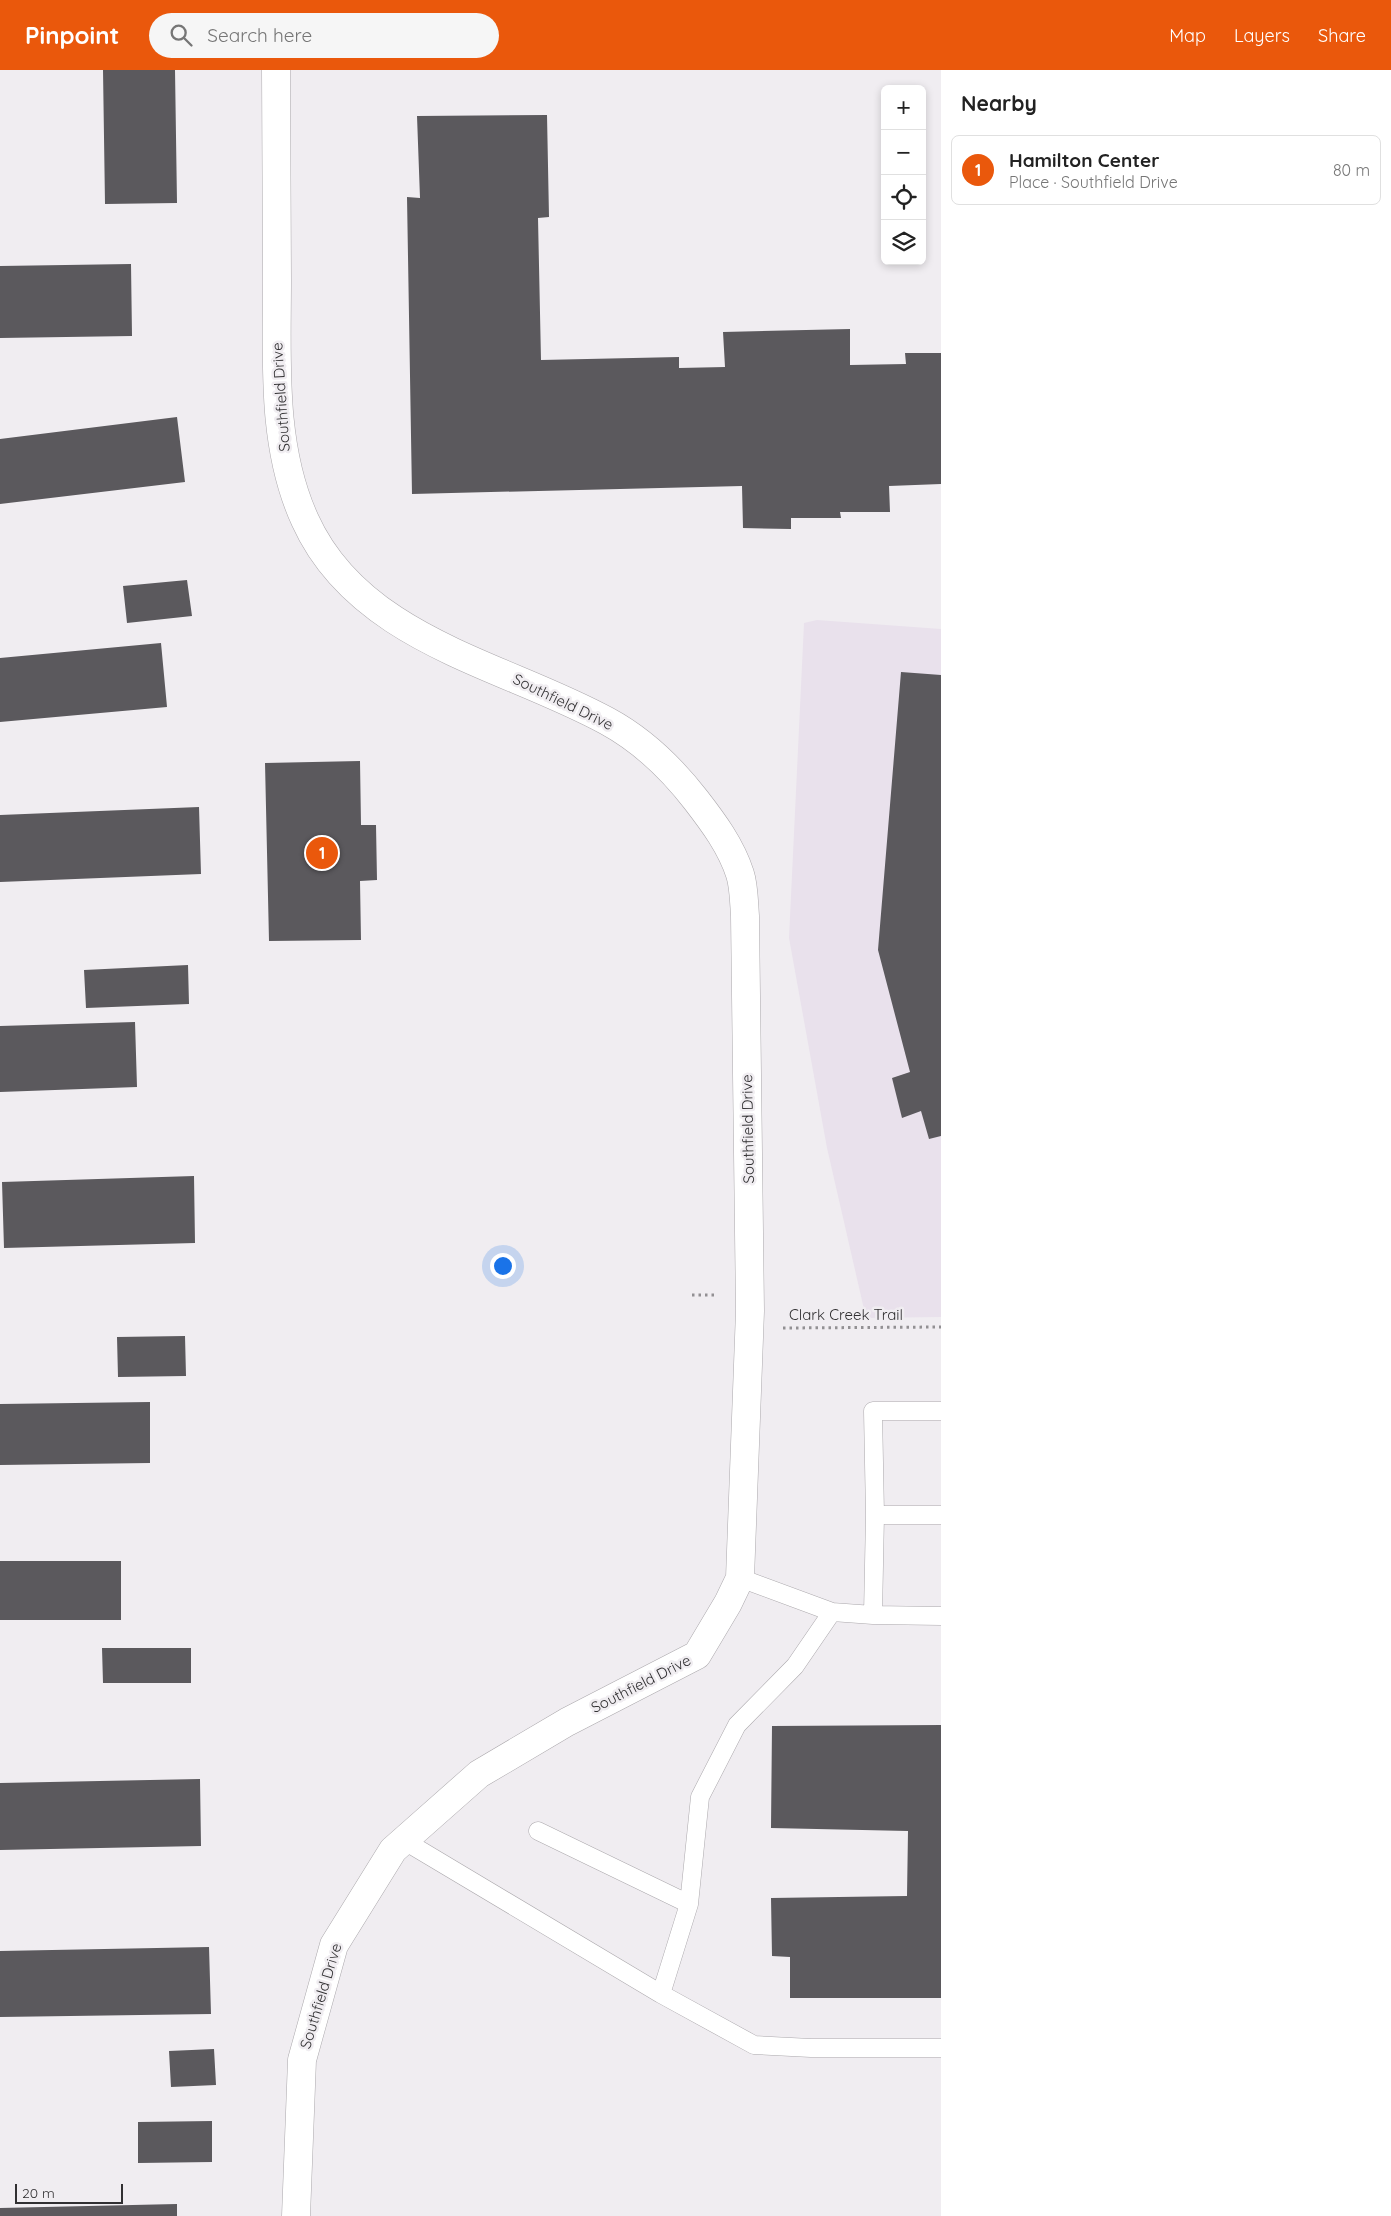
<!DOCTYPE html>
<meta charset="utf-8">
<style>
:root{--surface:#fff;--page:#f6f6f6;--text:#222;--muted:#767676;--line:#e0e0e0;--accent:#ea580c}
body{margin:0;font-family:Quicksand,sans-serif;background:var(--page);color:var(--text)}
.controls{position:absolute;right:15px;top:15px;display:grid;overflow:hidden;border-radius:8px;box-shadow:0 2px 8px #0003}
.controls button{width:45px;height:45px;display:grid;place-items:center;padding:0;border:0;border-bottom:1px solid var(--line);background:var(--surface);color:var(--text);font:25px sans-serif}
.scale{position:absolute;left:15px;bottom:12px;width:108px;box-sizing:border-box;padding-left:5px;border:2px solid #313032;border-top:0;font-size:14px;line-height:18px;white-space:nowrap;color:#313032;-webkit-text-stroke:4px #f0edf1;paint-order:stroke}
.you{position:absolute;left:502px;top:1195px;width:18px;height:18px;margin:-12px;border:4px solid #fff;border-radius:50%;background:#1a73e8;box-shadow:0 0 0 8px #1a73e833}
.badge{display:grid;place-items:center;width:32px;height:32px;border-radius:50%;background:var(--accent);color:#fff;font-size:16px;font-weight:700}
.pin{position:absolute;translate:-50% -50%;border:2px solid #fff;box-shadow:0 1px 5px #0006}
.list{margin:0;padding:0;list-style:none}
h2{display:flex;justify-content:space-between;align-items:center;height:65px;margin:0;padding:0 20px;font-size:21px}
h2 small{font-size:16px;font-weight:400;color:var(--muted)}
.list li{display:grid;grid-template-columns:32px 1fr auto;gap:15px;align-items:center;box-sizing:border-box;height:70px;margin:0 10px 10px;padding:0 10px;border:1px solid var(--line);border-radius:8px}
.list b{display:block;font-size:19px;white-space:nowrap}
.list p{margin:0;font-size:16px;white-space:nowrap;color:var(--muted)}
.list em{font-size:16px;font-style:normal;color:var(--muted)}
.icon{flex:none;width:28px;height:28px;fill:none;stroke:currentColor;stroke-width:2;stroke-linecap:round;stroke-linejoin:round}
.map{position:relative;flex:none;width:941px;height:2146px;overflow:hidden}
header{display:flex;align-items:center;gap:30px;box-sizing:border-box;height:70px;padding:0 25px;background:var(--accent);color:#fff}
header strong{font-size:24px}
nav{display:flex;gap:28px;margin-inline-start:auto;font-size:18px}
.search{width:350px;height:45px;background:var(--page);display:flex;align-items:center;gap:12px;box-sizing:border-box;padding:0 18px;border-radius:28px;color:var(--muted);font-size:19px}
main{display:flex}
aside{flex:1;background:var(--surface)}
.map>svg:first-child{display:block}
.built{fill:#e9e1ec}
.building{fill:#5b595d}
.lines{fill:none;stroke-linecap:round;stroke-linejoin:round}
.service-casing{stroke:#aba8ac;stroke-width:19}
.minor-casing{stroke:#aba8ac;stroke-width:29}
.path{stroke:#929093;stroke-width:3;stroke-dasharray:2.5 4;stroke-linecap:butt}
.service{stroke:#fff;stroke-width:18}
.minor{stroke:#fff;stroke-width:28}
.labels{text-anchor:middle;stroke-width:5;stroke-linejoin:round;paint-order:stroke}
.street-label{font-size:15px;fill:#313032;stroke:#f0edf1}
</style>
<header>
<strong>Pinpoint</strong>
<div class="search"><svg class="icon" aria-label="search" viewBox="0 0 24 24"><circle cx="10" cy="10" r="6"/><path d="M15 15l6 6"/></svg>Search here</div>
<nav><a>Map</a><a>Layers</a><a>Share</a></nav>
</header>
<main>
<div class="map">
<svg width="941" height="2146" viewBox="0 0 941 2146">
<rect width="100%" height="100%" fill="#f0edf1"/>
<path class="built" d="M817,550L941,559V1247L866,1248L827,1078L789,868L804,553Z"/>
<path class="building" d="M103,0H175L177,133L105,134Z
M547,45L549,147L538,148L541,290L679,287V298L725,297L723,262L850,259V295L906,294L905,283H941V414L889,416L890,442H840L841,448H791V459L743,458L742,416L412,424L407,127L420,128L417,46Z
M131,194L132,266L0,268V196Z
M177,347L185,412L0,434V369Z
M187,510L192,546L127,553L123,516Z
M161,573L167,637L0,652V588Z
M901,602L941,605V1066L929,1069L921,1041L902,1048L892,1008L910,1002L878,880Z
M360,691L361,755H376L377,810L360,811L361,870L269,871L265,693Z
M199,737L201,804L0,812V745Z
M188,895L189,934L86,938L84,900Z
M135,952L137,1017L0,1022V956Z
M194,1106L195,1173L4,1178L2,1112Z
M185,1266L186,1306L118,1307L117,1267Z
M150,1332V1393L0,1395V1334Z
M0,1491H121V1550H0Z
M102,1578H191V1613H103Z
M941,1655V1928H790V1887L772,1886L771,1828L907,1826L908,1761L771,1758L772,1656Z
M200,1709L201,1776L0,1780V1713Z
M209,1877L211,1944L0,1947V1881Z
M214,1979L216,2015L171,2017L169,1981Z
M212,2051V2092L138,2093V2052Z
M177,2134V2146H0V2138Z"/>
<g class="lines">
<g class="service-casing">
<path id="service" d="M875,1445H941
M740,1508L832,1542L873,1545L941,1546
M873,1545L875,1445L873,1341H941
M538,1761L689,1834
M403,1770L661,1924L754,1975L811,1978H941
M661,1924L689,1834L700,1727L737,1655L795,1596L832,1542"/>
</g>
<g class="minor-casing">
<path id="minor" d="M276,0C276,70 276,140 277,211C277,290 271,376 305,450C359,570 503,594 607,651C642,670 672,699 696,730C713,752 731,776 740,804C744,816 744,833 745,846L750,1241L740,1508L728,1533L697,1585L567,1652L479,1704L393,1780L334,1875L302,1990L296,2146"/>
</g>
<path class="path" d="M692,1225H717
M783,1258L941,1257"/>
<use href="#service" class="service"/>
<use href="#minor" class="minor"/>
</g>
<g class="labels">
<g class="street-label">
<text transform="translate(281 327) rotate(-94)" y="5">Southfield Drive</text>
<text transform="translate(563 632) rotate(26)" y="5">Southfield Drive</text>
<text transform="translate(748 1059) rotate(-91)" y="5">Southfield Drive</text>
<text x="846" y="1250">Clark Creek Trail</text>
<text transform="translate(641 1614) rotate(-27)" y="5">Southfield Drive</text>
<text transform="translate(321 1926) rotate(-73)" y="5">Southfield Drive</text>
</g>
</g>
</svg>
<div class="controls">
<button>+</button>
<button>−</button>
<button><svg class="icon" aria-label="locate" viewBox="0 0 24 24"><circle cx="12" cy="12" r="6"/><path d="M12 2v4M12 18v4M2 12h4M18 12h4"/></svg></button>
<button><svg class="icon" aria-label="layers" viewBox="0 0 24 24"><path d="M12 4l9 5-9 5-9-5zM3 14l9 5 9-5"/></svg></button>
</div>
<div class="scale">20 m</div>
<div class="you"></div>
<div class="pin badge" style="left:322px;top:783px">1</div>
</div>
<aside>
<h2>Nearby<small></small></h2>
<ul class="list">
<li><span class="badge">1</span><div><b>Hamilton Center</b><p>Place · Southfield Drive</p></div><em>80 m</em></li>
</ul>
</aside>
</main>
